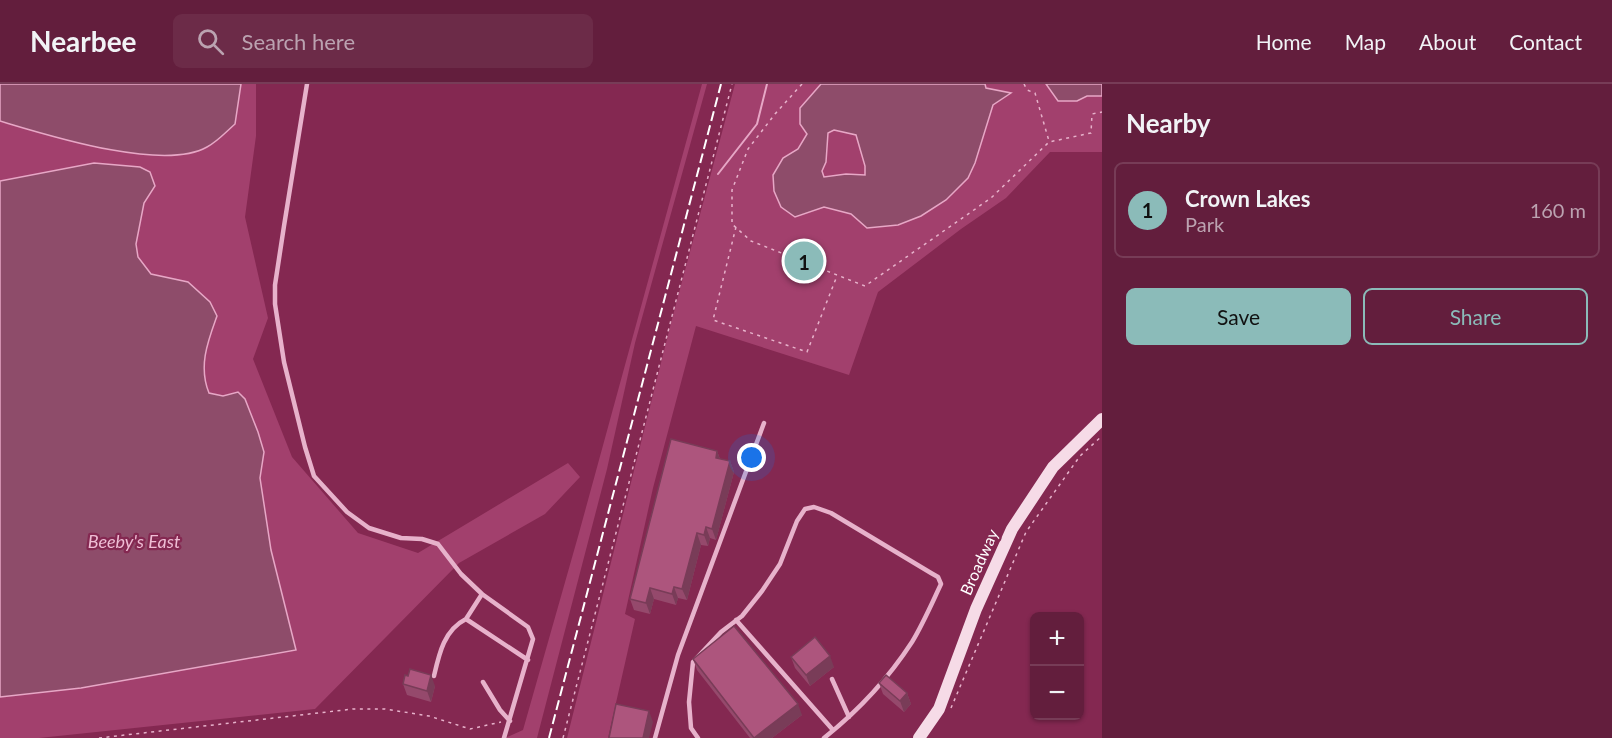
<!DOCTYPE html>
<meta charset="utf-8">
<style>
:root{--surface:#631e3d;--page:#6c2b48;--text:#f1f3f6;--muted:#bba2b0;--line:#773c57;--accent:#8bbbb9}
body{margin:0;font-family:Lato,sans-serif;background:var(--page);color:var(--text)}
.controls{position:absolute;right:18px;bottom:18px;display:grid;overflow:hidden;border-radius:9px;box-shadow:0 2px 4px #0004}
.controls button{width:54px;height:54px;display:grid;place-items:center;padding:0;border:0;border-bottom:2px solid var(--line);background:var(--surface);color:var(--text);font:30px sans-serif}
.you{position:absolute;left:752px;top:374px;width:21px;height:21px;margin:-15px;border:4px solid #fff;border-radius:50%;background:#1a73e8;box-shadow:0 0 0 9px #1a73e833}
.badge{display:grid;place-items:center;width:39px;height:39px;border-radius:50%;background:var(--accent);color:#111;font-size:20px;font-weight:700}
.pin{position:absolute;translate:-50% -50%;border:3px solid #fff;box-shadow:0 2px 6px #0006}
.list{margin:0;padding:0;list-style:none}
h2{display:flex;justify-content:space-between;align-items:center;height:78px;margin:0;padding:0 24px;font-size:26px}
h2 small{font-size:20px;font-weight:400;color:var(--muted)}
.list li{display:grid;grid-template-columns:39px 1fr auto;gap:18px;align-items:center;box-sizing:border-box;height:96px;margin:0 12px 12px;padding:0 12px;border:2px solid var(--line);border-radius:9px}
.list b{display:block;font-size:22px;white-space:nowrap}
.list p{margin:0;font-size:20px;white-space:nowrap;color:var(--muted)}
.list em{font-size:20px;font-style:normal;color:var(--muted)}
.actions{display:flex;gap:12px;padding:18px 24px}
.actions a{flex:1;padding:14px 0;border:2px solid var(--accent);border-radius:9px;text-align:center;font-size:21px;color:var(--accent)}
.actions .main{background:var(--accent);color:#111}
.icon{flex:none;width:33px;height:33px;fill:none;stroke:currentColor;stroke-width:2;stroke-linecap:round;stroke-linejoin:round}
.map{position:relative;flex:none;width:1102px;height:654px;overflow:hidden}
header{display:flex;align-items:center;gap:36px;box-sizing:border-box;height:84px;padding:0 30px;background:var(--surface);border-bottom:2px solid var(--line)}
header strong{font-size:28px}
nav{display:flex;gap:33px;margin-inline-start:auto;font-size:21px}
.search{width:420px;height:54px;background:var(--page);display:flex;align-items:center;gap:15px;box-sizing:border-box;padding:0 21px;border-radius:9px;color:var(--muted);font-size:22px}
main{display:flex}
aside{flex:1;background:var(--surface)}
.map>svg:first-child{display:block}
.green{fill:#a2406d}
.water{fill:#8e4c6a;stroke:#e7a7c6;stroke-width:1.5;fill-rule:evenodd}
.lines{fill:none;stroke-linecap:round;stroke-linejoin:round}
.stream{stroke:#e7a7c6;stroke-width:2}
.path{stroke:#e7b2cb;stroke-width:1.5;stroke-dasharray:3 4.5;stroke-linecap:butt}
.service{stroke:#e7b2cb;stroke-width:4.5}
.secondary{stroke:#f6dbe7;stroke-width:12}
.rail{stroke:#fff;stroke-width:2;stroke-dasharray:10 4.5;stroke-linecap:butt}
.wall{fill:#95496c}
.shaded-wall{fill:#793c58}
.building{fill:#ad557d;stroke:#793c58;stroke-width:1.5}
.labels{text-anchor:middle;stroke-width:4.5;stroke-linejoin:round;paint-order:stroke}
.street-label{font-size:16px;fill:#fff;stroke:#842851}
.water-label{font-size:18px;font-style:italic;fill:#eebdd4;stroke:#842851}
</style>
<header>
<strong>Nearbee</strong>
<div class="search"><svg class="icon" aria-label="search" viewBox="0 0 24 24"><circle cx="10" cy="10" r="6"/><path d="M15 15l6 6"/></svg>Search here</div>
<nav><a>Home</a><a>Map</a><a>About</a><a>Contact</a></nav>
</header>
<main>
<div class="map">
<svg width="1102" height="654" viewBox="0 0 1102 654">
<rect width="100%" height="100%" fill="#842851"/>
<path class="green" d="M0,0H256V52L245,133L268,234L253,275L292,373L358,449L418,469L568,379L580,393L545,430L459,479L315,625L39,654H0Z
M702,0H707L635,259L607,385L537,654H505L523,646L579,449Z
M735,0H1102V68H1050L1006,114L961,145L878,208L849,291L696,242L653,404L625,530L635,535L608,654H567L672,235Z"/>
<path class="water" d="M0,0H241L235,40C226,48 217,58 207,63C163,88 47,51 0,37Z
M821,0H985L986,4L1011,9L993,21L975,79L968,94L946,116L921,132L898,141L867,144L851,130L824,123L795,133L781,123L774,107L773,91L783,74L798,65L807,50L800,40V24ZM834,46L856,51L865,82V91L846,90L824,93L822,87L826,78L828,49Z
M1046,0H1102V12H1087L1077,17H1058Z
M94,79L140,83L150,88L155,102L144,119L136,160L138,173L151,190L188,198L210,218L217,232C208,257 198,282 209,309L223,312L238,308L245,315L258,348L264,368L260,394L271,466L296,566L81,604L0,613V97Z"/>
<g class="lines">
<path class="stream" d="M718,90L757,40L767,0"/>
<path class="path" d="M802,0L775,30L748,65L732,106V140L751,157L865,202L991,114L1049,58L1091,49L1092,30L1102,28
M1024,0L1027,6L1035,9L1049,57
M736,143L713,236L807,268L837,192
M951,624L1026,448L1080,372L1102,352
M99,654L353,625H385L429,632L470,645L501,638
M563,654L732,0"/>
<path class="service" d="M307,0L284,142L275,201V220L284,278L305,363L314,392L347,428L369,444L401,454L422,455L438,460L461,490L482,510
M736,536L833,646
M434,592C439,570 444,546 466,535
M832,595L849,633
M483,598L500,626L510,637
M504,654L533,555L528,543L482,510L466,535L528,576
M655,654L678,571L764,339
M698,654L691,644L689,618L693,578L721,548L742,532L762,507L780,480L797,437L805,425L814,423L831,429L931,489L938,493L941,500C932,519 923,540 912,558C888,595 858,627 824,654"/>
<path class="secondary" d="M919,654L939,625L976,525L1012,445L1053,383L1102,335"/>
<path class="rail" d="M549,654L721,0"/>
</g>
<path class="wall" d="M717,367L720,375L730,377L734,388L716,456L710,454L708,462L701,461L687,516L678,514L676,521L654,515L650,530L634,526L630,515Z
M791,573L834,583L810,602L795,584Z
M693,575L802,631L772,654H750L697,586Z
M879,599L907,609L911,620L904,628L883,610Z
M403,600L435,602L431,618L407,611Z"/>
<path class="shaded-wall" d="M717,367L721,378L716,374Z
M730,377L734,388L716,456L712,445Z
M706,443L710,454L708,462L704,451Z
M697,449L701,461L687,516L682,505Z
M674,503L678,514L676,521L672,510Z
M650,504L654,515L650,530L646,519Z
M830,572L834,583L810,602L806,591Z
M431,591L435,602L431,618L427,607Z
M907,609L911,620L904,628L900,617Z
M798,620L802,631L772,654H754Z
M649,627L653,638L649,654H643Z"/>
<path class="building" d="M671,355L717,367L716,374L730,377L712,445L706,443L704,451L697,449L682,505L674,503L672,510L650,504L646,519L630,515Z
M734,542L798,620L754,654L693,575Z
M815,553L830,572L806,591L791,573Z
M410,585L431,591L427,607L403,600L405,591L408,592Z
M886,591L907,609L900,617L879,599Z
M616,620L649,627L643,654H609Z"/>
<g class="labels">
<g class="street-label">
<text transform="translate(979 478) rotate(-66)" y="6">Broadway</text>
</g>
<g class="water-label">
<text x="134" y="464">Beeby's East</text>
</g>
</g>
</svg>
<div class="controls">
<button>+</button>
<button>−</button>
</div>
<div class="you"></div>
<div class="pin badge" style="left:804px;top:177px">1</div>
</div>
<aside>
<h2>Nearby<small></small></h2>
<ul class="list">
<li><span class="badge">1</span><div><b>Crown Lakes</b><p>Park</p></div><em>160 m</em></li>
</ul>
<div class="actions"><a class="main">Save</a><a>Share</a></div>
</aside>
</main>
